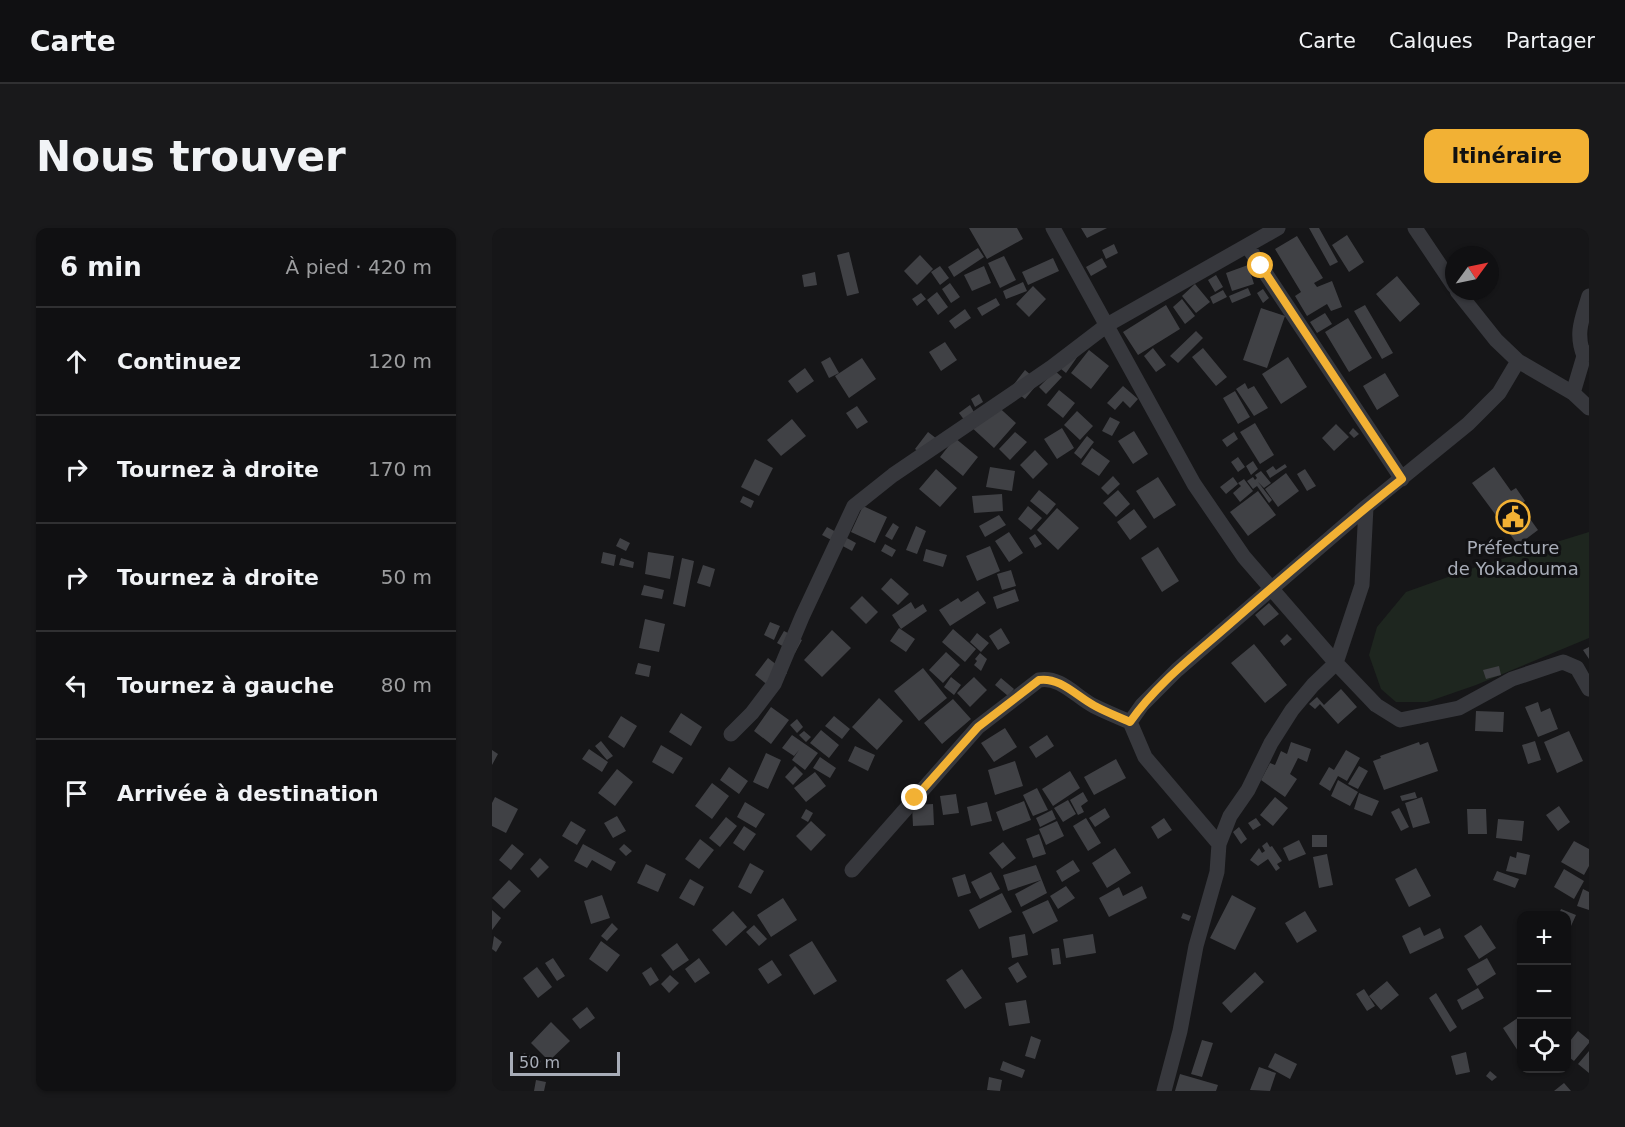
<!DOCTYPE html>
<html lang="fr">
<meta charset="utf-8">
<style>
:root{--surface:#101012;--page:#19191b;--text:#f1f3f6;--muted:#9c9d9f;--line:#303032;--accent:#f2b134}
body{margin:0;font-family:"DejaVu Sans",sans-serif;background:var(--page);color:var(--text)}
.controls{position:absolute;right:18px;bottom:18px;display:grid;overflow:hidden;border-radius:12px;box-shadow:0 2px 4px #0004}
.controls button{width:54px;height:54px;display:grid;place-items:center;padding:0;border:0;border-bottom:2px solid var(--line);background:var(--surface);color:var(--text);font:30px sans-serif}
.compass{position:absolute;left:953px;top:18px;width:54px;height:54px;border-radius:50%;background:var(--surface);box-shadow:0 2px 4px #0004;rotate:57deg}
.scale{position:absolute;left:18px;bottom:15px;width:110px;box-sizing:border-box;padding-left:6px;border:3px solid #a8adb8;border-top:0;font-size:16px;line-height:21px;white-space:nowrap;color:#a8adb8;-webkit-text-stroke:4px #111113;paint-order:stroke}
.stop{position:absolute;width:18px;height:18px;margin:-14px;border:4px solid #f2b134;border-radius:50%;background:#fff}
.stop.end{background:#f2b134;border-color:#fff;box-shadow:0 2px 6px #0008}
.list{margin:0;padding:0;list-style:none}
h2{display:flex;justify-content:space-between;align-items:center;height:78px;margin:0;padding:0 24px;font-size:26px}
h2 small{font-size:20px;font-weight:400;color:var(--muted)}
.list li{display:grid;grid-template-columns:39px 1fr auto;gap:18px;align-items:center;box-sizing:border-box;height:108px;padding:0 24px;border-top:2px solid var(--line)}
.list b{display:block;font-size:22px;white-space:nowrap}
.list em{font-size:20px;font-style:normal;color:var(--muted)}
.icon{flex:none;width:33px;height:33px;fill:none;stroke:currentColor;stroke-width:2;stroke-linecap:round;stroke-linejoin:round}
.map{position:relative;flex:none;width:1097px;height:863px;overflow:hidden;border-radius:12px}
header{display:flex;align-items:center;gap:36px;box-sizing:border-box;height:84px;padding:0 30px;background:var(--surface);border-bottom:2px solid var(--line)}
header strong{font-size:28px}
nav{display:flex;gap:33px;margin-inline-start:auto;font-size:21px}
.intro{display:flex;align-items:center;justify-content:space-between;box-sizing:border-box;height:144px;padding:0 36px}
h1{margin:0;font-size:42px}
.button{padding:15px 27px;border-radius:12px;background:var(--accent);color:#111;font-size:21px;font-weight:700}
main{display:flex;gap:36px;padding:0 36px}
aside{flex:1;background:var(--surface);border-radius:12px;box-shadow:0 2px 4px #0004}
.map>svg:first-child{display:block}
.green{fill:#1e261f}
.building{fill:#404145}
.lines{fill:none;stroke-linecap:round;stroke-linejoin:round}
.minor{stroke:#37383d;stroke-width:15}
.route{stroke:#f2b134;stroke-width:8}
.labels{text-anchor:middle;stroke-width:6;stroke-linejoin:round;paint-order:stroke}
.poi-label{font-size:18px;fill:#a8adb8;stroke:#111113}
</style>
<header>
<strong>Carte</strong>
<nav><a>Carte</a><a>Calques</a><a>Partager</a></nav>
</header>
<div class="intro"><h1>Nous trouver</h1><a class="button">Itinéraire</a></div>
<main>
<aside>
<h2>6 min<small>À pied · 420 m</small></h2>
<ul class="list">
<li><svg class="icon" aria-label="ahead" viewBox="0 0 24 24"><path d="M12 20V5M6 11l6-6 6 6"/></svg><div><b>Continuez</b></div><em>120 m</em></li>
<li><svg class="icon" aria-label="right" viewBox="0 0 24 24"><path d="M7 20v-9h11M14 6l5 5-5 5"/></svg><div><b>Tournez à droite</b></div><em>170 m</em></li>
<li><svg class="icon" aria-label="right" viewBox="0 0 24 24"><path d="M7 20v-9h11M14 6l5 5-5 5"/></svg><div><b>Tournez à droite</b></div><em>50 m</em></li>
<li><svg class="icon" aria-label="left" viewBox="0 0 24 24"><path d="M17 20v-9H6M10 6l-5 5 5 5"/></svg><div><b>Tournez à gauche</b></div><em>80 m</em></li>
<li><svg class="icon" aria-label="arrive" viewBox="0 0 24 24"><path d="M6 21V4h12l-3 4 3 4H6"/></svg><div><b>Arrivée à destination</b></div></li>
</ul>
</aside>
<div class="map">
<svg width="1097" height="863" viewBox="0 0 1097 863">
<rect width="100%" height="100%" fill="#161618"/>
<path class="green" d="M1097,304V410L984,457L935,474H904L889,461L877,427L885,399L914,364L987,338Z"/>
<path class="building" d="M477,0H525L531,11L495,31Z
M589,0H615L595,10Z
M817,0H827L846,34L838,38Z
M855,7L872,34L857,44L840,17Z
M805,8L831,50L822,55L825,59L840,53L850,79L839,83L835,76L815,88L803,68L809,64L783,21Z
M622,16L626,25L614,31L610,22Z
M486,20L492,29L462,49L456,39Z
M357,24L367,65L355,68L345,27Z
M428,27L441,41L425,57L412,43Z
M512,28L524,52L508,60L496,35Z
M561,30L567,43L536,57L530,44Z
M610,30L615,39L599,48L594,39Z
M756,37L762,56L740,63L734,45Z
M448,38L457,50L448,57L439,44Z
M492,38L499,55L480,63L472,47Z
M323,44L325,57L312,59L310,47Z
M724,47L731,59L723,64L716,52Z
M905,48L928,76L908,94L884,66Z
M531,54L535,63L514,71L511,63Z
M458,55L468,69L459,75L450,61Z
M703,56L718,74L704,85L690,68Z
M541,58L554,71L537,89L524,76Z
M756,60L759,67L740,75L737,68Z
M771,61L777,70L771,75L765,65Z
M731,62L735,69L721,76L718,69Z
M445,64L456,79L446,87L435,72Z
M429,65L434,71L425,78L420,71Z
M504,70L508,77L490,88L485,80Z
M690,71L703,88L693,96L681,79Z
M674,77L688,101L646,127L631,104Z
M873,77L901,125L890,131L862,83Z
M769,80L793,88L775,140L751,132Z
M473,81L479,90L463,101L457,93Z
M833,85L840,96L825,105L818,94Z
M856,90L880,130L857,144L833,104Z
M704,103L711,110L686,135L678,128Z
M453,114L465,132L449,143L437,124Z
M661,120L674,137L664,144L652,128Z
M711,120L735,149L724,158L700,129Z
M597,122L617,138L599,161L579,145Z
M588,125L574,145L564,137Z
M338,129L347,145L337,150L329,134Z
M796,129L815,159L789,176L770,146Z
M370,130L384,151L357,170L343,148Z
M313,140L322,153L305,165L296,153Z
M533,142L547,154L533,171L519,160Z
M563,143L570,149L554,166L547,159Z
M893,145L907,168L885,182L871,158Z
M753,155L756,161L762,158L776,180L762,188L744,161Z
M631,158L646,171L638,180L631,173L623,182L615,175Z
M567,162L583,175L571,190L555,177Z
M743,163L758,189L746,196L731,170Z
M487,166L491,174L483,179L479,171Z
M500,173L524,195L502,220L477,197Z
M478,177L483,186L473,193L467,185Z
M365,178L376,194L365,201L354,185Z
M585,183L601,198L588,212L572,197Z
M618,189L628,194L620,208L610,203Z
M300,191L314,208L289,228L275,212Z
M763,195L782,227L768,236L748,204Z
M844,196L857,209L842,223L830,210Z
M570,200L582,220L565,231L552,211Z
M861,200L867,206L862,210L857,205Z
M642,203L656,226L641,236L626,213Z
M436,204L445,211L432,228L423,221Z
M523,204L535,214L518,232L507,221Z
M742,204L746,211L735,219L730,212Z
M595,208L602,214L589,231L582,225Z
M463,210L486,229L471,248L448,229Z
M600,220L618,233L607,248L589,236Z
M543,222L556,236L541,251L528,237Z
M746,229L753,239L746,244L739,234Z
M263,231L281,240L267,268L249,259Z
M761,233L766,241L759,247L754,238Z
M793,236L795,239L778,250L774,243L781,238L784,242Z
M498,239L523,243L520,263L494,259Z
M1002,239L1019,263L1024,260L1033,273L1028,277L1046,302L1026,317L980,255Z
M444,241L465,260L448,279L427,261Z
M813,241L824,258L815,263L805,246Z
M769,243L779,255L772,260L766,254L780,272L777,275L765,258L761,261L755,253L761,249L763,252L765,250L763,247Z
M794,245L807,263L786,279L773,261Z
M621,248L628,256L616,267L609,260Z
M666,249L684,277L662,291L644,263Z
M741,249L746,256L734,266L728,259Z
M752,251L761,263L748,274L741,265L749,258L746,255Z
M547,262L564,276L555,287L538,273Z
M626,262L638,276L624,289L611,275Z
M766,263L784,287L756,308L738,284Z
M510,266L511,283L482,285L480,268Z
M251,268L262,273L259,280L248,274Z
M371,278L395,289L383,315L359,304Z
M536,278L550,290L539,302L526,291Z
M565,280L587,300L566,322L545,302Z
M642,281L655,299L638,312L625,294Z
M507,287L514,297L493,309L487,298Z
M401,295L407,299L400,312L393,308Z
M424,298L434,303L425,326L414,322Z
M335,299L364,315L360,323L330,307Z
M517,304L531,325L517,334L503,313Z
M543,306L550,316L543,320L537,310Z
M128,310L138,315L134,323L124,318Z
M393,316L404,322L400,329L389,323Z
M498,318L508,343L485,353L474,328Z
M666,319L687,353L670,364L649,330Z
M434,321L455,327L451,339L431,333Z
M111,324L124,327L122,338L109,335Z
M156,324L182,328L178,351L153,346Z
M129,330L142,334L141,340L127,337Z
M190,330L202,333L193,379L181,376Z
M211,337L223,341L218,359L205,355Z
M519,342L524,358L510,362L505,346Z
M399,350L417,366L406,377L389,361Z
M152,357L172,362L170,371L149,367Z
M523,361L527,373L505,381L501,369Z
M486,363L494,375L458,398L447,382L466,370L469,374Z
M370,368L386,384L374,396L358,380Z
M419,374L423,381L431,376L435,383L409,401L400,387Z
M777,375L787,386L772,398L763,387Z
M153,391L173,396L167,424L147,420Z
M278,394L288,398L282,412L272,407Z
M407,400L423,411L414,424L398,413Z
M509,400L518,415L506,422L497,408Z
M461,401L484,421L473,434L450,414Z
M340,402L359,420L330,449L312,432Z
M292,403L310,412L303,425L285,415Z
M485,405L497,415L489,424L478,414Z
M795,406L800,411L792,418L788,413Z
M762,416L795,457L773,475L739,435Z
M1097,419V431L1091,422Z
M454,424L468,437L451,455L437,442Z
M488,425L495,431L489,443L482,437L485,433L483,431Z
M276,430L295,445L282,462L263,447Z
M146,435L159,438L157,449L143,446Z
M1007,438L1009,447L994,451L991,442Z
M431,440L455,470L427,493L402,463Z
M459,449L469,457L462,467L452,459Z
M482,449L495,462L478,479L465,465Z
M509,450L522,461L516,468L503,457Z
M849,461L865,479L846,496L828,476L823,481L817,476L825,469L832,477Z
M387,470L411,493L385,522L360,499Z
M461,471L479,491L450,516L432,495Z
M1046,474L1049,484L1058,480L1066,501L1046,509L1033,479Z
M279,479L297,492L279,516L262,503Z
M984,483L1012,484L1011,504L983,503Z
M189,485L210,499L199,518L177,504Z
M129,488L145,498L132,520L116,509Z
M342,488L358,501L350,511L333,498Z
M305,491L311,499L305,505L298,497Z
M513,500L525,519L502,534L489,515Z
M329,502L347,517L337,530L318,515Z
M312,503L319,509L314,514L307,507Z
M1077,503L1091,533L1065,545L1052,514Z
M300,507L326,525L313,542L300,532L307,522L302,528L290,520Z
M555,507L562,518L544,530L537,519Z
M109,513L121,528L115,532L103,518Z
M1043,513L1049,532L1036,536L1030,517Z
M799,514L819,521L815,534L806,530L798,546L805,551L793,569L769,552L778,535L783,537L789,523L795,526Z
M927,514L928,517L936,514L946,543L892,562L881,533L889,530L888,528Z
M169,517L191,530L181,546L160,534Z
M363,518L383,527L376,543L356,533Z
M97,521L116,534L110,544L90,531Z
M0,522L6,526L0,537Z
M854,522L868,530L855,553L846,548L838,563L827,556L837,539L842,542Z
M274,525L289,532L276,561L261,554Z
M328,529L344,540L338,550L321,540Z
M624,531L634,550L602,567L592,549Z
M523,533L531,558L503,567L496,542Z
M303,538L311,546L301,557L293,549Z
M867,538L876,543L866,561L856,556Z
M237,539L256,553L247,566L228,552Z
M125,541L141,554L123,578L106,565Z
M578,543L588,560L561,578L550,561Z
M323,544L334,558L314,574L302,560Z
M846,552L866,564L858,578L839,568Z
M220,555L237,568L220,591L203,578Z
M545,560L556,582L541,588L531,567Z
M591,564L596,573L589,578L592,584L586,587L578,572Z
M923,564L925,570L910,573L908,568Z
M867,565L887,573L880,588L862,581Z
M464,566L467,585L451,587L448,568Z
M3,569L26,581L14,605L0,598V575Z
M783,569L796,580L781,598L768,587Z
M930,569L938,595L921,600L913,575Z
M576,572L584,586L571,594L562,580Z
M532,573L539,592L511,603L504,584Z
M253,574L273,586L264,600L245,589Z
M495,574L500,593L479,598L475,579Z
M441,576L442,597L421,598L420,577Z
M1067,578L1078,594L1066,603L1054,587Z
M613,580L618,589L603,599L597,590Z
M907,580L917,599L909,603L899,584Z
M314,581L321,585L316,594L309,590Z
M975,581H994L995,606H976Z
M560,582L564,591L548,599L544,590Z
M125,588L134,603L121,610L112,595Z
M234,589L245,598L228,619L217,610Z
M594,590L609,615L596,623L581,598Z
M672,590L680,602L666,611L659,599Z
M764,590L769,597L761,602L756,595Z
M1006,591L1032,593L1030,613L1004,610Z
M79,593L94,602L85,617L70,608Z
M319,593L334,607L319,623L304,608Z
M565,593L572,608L554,617L547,601Z
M252,598L264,606L252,623L241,615Z
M747,599L755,611L749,616L741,604Z
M547,606L554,626L541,630L534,611Z
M820,607H835V619H820Z
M208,611L222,622L207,641L193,631Z
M807,612L814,626L797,633L791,620Z
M1082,613L1097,621V638L1092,647L1069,634Z
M511,614L524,630L510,641L497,625Z
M775,614L778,619L780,618L790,633L785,636L788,640L784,643L776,631L766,638L758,632L767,620L770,625L773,623L770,618Z
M20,616L32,626L19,642L7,632Z
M91,616L124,634L119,643L100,632L95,640L82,633Z
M132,616L140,623L134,628L127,621Z
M623,620L639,645L615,660L600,635Z
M1025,624L1038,627L1034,647L1014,643L1018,628L1024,630Z
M835,626L841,657L827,660L821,629Z
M48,630L57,639L46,650L38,641Z
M581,632L588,643L570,654L564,643Z
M258,635L272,643L259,666L246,659Z
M154,636L174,646L166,664L145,655Z
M544,637L555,665L529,679L523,666L549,652L516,663L511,647Z
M924,640L939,668L917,679L903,651Z
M1072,641L1092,653L1082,671L1062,659Z
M1005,643L1027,651L1023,660L1001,652Z
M499,644L508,661L488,671L479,654Z
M473,646L479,665L466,669L460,650Z
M198,651L212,659L202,678L187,670Z
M17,652L29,663L12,681L0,670Z
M574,658L583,670L566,681L558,668Z
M650,658L655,670L617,689L607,670L627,659L631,668Z
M1091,661L1097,664V682L1085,678Z
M510,665L520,684L487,701L477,682Z
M110,667L118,690L99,696L92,673Z
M740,667L764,680L743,722L718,710Z
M291,670L305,692L279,709L265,687Z
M556,672L566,693L541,706L530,684Z
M1069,681L1084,687L1074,709V688H1066Z
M0,682L9,690L0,702Z
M241,683L255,699L234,718L220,702Z
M813,683L825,703L805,715L793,695Z
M691,685L699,688L697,693L689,690Z
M120,695L126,701L115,713L109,708Z
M262,697L275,711L267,718L254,704Z
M989,697L1004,720L987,731L972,708Z
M928,699L932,708L948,700L952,710L918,726L910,708Z
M533,706L536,727L520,730L517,709Z
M601,706L604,725L574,730L571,711Z
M2,708L10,714L4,724L0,721Z
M109,713L128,727L115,744L97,731Z
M320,713L345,753L322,767L297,727Z
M185,715L197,732L181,743L169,727Z
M567,720L569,736L561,737L559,721Z
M61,730L73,748L65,753L53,735Z
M207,730L218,745L203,755L193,741Z
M995,730L1004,746L985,758L975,741Z
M280,732L290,747L276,756L266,741Z
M526,734L535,749L525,755L516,740Z
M45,739L60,759L46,770L31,750Z
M159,739L167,752L158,758L150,745Z
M470,741L490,770L473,781L454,752Z
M763,744L772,754L739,785L730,775Z
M178,747L187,755L177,765L169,756Z
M895,753L907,767L889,782L877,768Z
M986,760L992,770L970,782L965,772Z
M872,761L883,778L875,783L864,766Z
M944,765L965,799L958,804L937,770Z
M534,772L538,795L517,798L513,775Z
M95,779L103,790L88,801L80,791Z
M1030,787V820L1026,823L1011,800Z
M59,794L78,813L57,833L39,815Z
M1086,803L1097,812V815L1082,833L1074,827V818Z
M539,808L549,812L543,831L533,828Z
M710,812L721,815L710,849L699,846Z
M1097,823V845L1086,836Z
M974,824L978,844L964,847L959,828Z
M32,825L49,833L46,839L29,831Z
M783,825L805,836L798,851L776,839Z
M511,833L533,842L530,850L508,842Z
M767,839L784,845L778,863L758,862Z
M998,843L1005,849L1000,853L994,848Z
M688,846L726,857L724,863H683Z
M497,849L510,852L508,863L495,862Z
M44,852L54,854L52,863H42Z
M1072,855L1079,863H1062Z"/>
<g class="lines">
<path class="minor" d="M561,0L702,256L752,329L844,435
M923,0L962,58
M756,19L910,251
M965,63L1004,112L1026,133L1081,165L1097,180
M1092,128C1083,105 1090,91 1097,68
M1081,165L1092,128L1097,125
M844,435L870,357L874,279
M239,506L260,485L282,456L310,389L362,278L401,247L560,139L615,97L786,0
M727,616L653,529L638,494L650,477L685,442L874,279L976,196L1007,165L1026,133
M360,642L486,499L547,452C569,448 584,469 602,478C614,484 626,489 638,494
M672,863L688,803L704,718L725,644L727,616L738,588L756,562L779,515L800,482L821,457L844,435L884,477L908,492L967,480L1020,451L1071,434L1085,440L1097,461"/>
</g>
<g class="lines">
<path class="route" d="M423,570L486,499L547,452C569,449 585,469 603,478C614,484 627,489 638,494C665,455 704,426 739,395C795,346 852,297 910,251L769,38"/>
</g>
<defs>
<g id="civic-ring" transform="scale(1.725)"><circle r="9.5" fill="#111113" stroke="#f2b134" stroke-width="1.5"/><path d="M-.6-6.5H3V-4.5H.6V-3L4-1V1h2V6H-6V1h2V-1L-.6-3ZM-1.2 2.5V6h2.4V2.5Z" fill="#f2b134"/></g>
</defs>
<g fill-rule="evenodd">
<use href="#civic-ring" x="1021" y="289"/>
</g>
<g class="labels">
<g class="poi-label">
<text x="1021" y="326">Préfecture<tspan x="1021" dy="21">de Yokadouma</tspan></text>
</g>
</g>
</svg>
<div class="controls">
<button>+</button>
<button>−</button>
<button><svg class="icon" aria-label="locate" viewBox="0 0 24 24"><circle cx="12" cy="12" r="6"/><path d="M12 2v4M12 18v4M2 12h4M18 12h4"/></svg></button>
</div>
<svg class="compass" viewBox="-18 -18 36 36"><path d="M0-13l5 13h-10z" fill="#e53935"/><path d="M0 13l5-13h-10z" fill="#9c9d9f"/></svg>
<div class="scale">50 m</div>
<div class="stop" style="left:769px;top:38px"></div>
<div class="stop end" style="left:423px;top:570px"></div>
</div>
</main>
